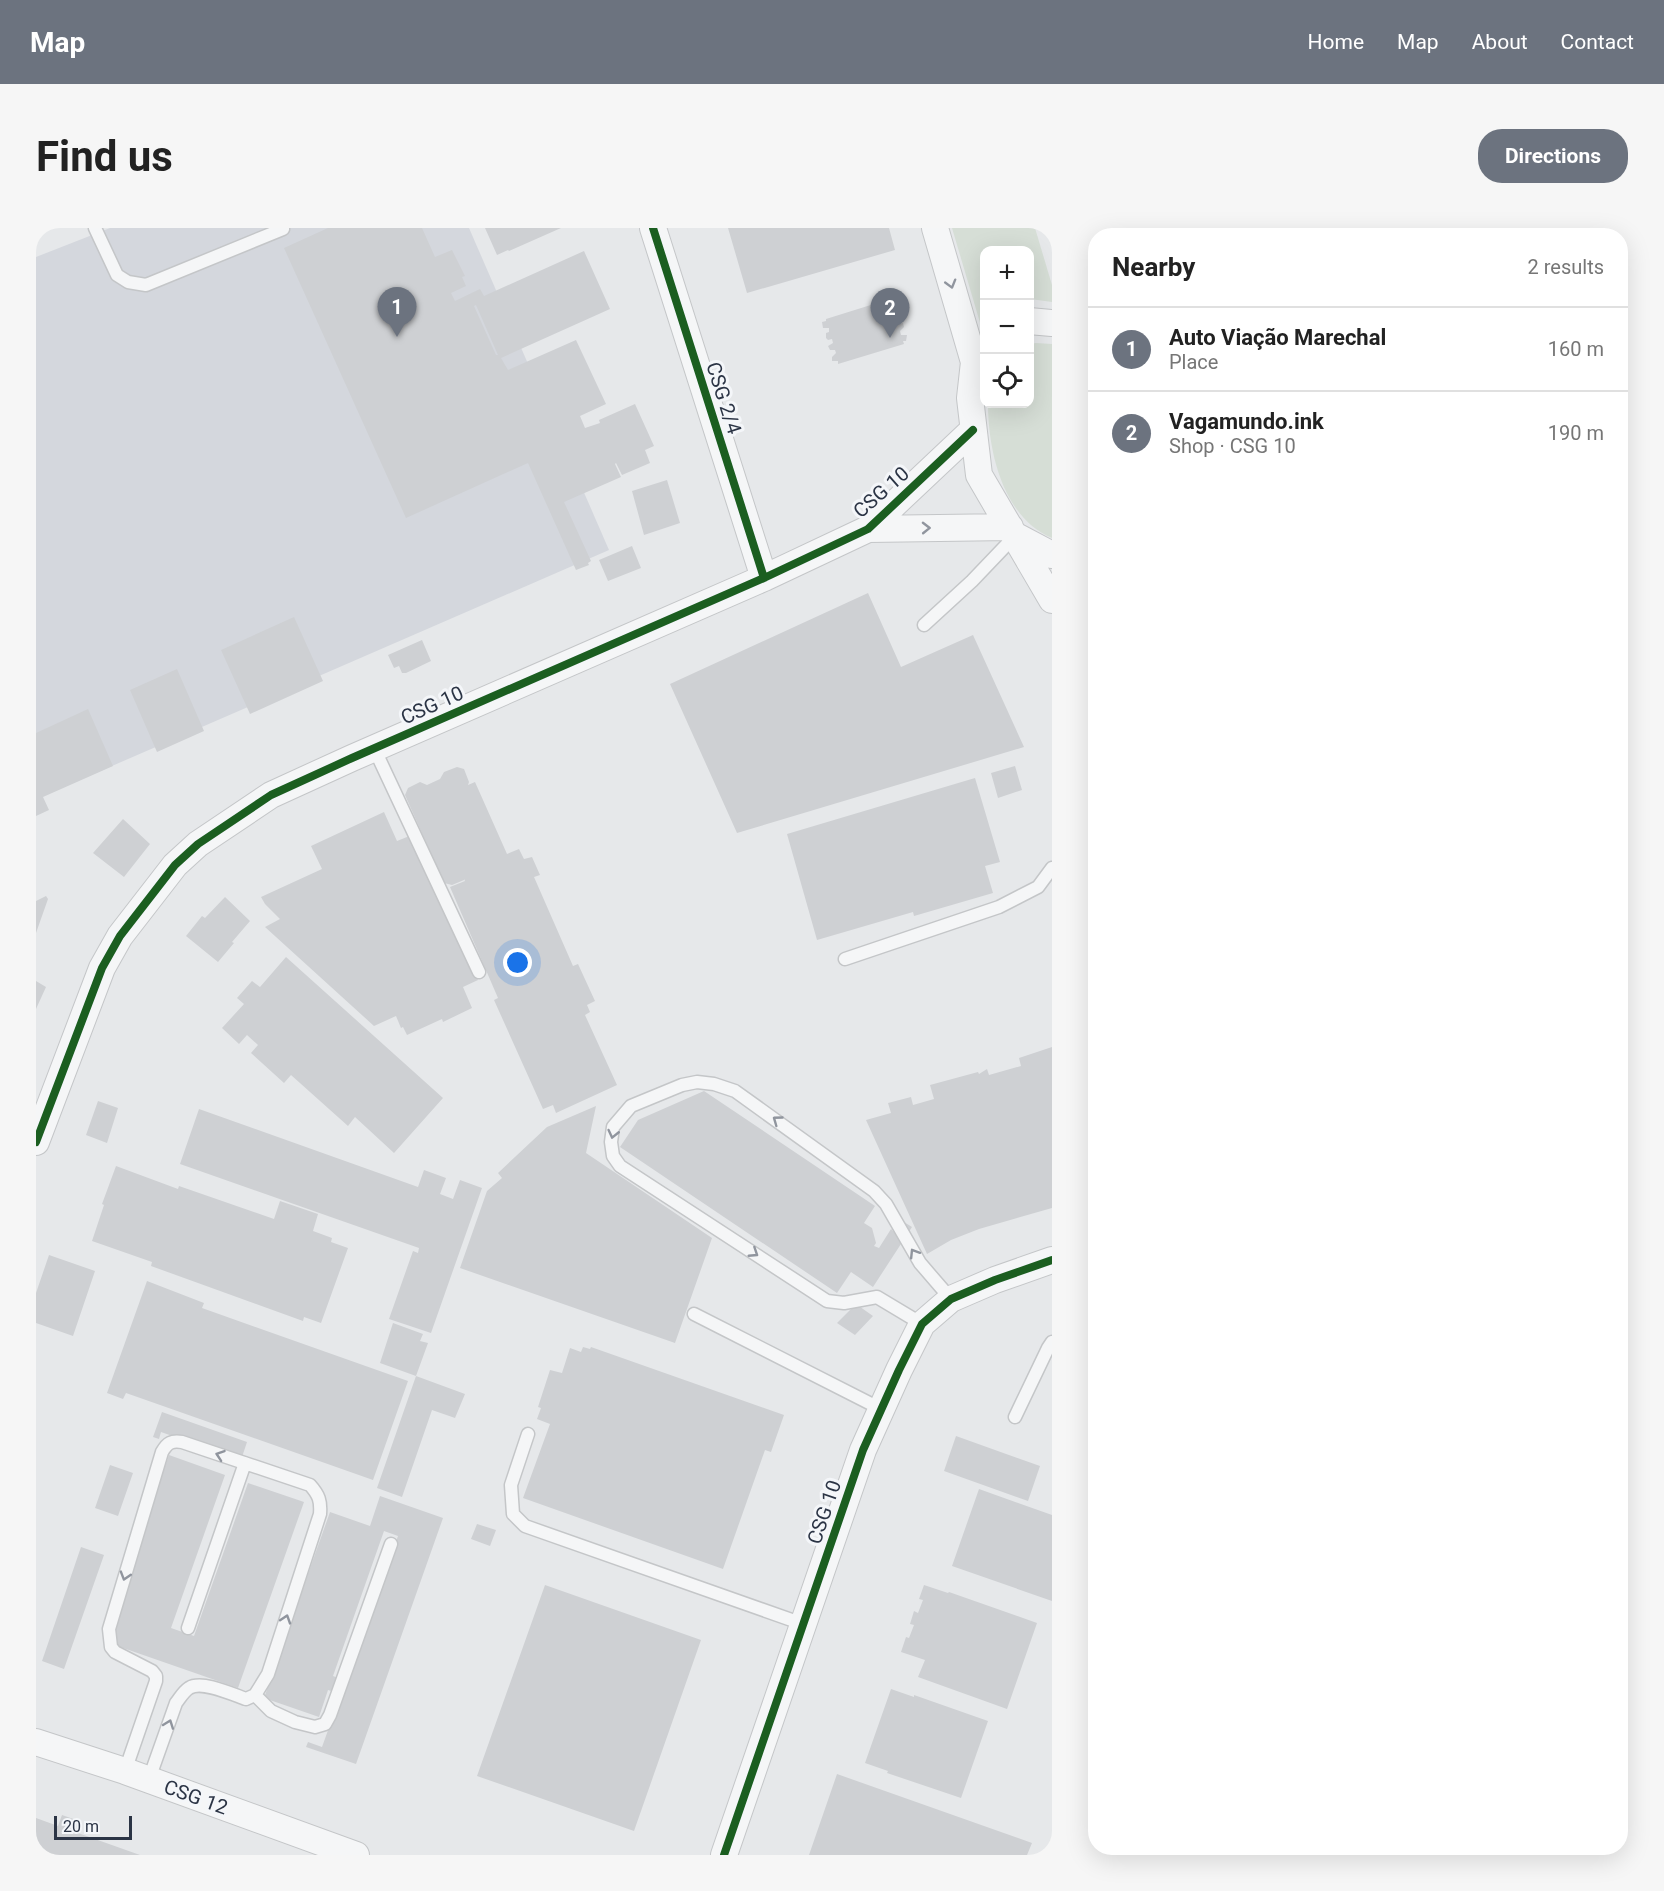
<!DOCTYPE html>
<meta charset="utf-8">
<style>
:root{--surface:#fff;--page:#f6f6f6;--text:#222;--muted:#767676;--line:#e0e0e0;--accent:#6c737f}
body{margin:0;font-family:Roboto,sans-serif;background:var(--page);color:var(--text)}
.controls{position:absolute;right:18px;top:18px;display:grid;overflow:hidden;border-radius:12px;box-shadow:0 6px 24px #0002}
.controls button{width:54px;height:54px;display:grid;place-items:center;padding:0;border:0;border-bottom:2px solid var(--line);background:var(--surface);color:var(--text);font:30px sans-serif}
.scale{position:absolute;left:18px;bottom:15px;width:78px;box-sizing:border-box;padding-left:6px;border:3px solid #2b3445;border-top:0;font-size:16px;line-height:21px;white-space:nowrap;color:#2b3445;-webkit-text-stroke:4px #f4f6f9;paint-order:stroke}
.you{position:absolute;left:482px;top:735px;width:21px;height:21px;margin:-15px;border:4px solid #fff;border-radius:50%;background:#1a73e8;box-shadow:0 0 0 9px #1a73e833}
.badge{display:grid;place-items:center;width:39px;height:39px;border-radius:50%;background:var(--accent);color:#fff;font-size:20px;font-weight:700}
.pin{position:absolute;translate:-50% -50px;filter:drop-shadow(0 2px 3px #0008)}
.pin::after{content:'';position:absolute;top:32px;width:21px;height:18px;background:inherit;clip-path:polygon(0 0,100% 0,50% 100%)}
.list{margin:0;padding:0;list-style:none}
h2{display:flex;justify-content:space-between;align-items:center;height:78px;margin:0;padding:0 24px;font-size:26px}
h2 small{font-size:20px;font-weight:400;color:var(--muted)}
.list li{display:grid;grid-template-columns:39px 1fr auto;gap:18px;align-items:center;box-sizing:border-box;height:84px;padding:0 24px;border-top:2px solid var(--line)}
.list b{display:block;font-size:22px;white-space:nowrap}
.list p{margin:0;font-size:20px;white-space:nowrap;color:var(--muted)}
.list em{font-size:20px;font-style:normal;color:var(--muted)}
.icon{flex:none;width:33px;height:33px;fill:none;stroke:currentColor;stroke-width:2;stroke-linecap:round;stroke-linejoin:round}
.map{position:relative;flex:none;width:1016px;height:1627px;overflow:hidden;border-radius:24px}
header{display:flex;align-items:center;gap:36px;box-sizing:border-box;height:84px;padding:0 30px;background:var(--accent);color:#fff}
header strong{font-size:28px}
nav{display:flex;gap:33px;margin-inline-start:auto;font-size:21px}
.intro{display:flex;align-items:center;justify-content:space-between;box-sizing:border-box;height:144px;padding:0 36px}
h1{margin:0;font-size:42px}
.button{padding:15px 27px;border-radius:24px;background:var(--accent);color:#fff;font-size:21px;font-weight:700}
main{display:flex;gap:36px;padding:0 36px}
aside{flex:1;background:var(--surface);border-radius:24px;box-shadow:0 6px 24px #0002}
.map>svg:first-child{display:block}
.built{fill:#d4d7dd}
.green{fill:#d6ded6}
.building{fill:#ced0d3;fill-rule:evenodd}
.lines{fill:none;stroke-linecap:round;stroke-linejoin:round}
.service-casing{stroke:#c4c6c8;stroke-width:15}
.minor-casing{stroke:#c4c6c8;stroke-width:28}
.service{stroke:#f5f6f7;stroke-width:12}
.minor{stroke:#f5f6f7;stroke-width:26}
.cycleway-casing{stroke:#f4f6f9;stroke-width:11}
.cycleway{stroke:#1b5e20;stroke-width:8}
.oneway{stroke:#90959e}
.labels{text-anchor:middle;stroke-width:6;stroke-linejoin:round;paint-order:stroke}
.street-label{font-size:20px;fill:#2b3445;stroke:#f4f6f9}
</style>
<header>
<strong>Map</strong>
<nav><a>Home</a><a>Map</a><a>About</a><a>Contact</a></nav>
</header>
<div class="intro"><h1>Find us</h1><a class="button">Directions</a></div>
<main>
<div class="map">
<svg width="1016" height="1627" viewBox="0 0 1016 1627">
<rect width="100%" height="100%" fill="#e6e8ea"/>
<path class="built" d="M74,0H433L573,322L0,571V29Z"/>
<path class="green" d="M916,0H999L1016,57V74L994,71L993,22H948V93L945,98Z
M1000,115L1016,116V310C967,290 952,223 952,176H993L994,116Z"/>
<path class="building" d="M292,0H386L399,29L416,22L429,48L426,49L430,58L415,65L419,73L444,61L448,68L548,23L574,81L465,130L472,142L540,112L570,176L544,188L549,200L564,195L563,192L599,176L618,218L609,222L614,235L586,247L580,235L579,236L585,249L528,274L555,333L552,335L553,337L540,342L492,235L370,290L248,20ZM440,77L462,127H460L438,78Z
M449,0H525L473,23L472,22L461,27Z
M692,0H853L859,22L711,65Z
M854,71L855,74L860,73L862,77L858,81V85L863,84L865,89L861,92L862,96L867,95L868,99L864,103L865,107H871L870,113H867L868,116L802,136V133H796V129L800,125L799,122H794L792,118L797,115L796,111L792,112L790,110V105L793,104V100H787L786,94L790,93V91Z
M631,252L644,295L608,307L596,263Z
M596,318L605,340L572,353L563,332Z
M832,365L865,439L937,407L988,519L701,605L634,456Z
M258,389L287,453L214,486L185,422Z
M386,412L395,433L370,445H366L363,438L358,440L352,427Z
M141,441L168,503L121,524L94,462Z
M52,481L77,538L7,569L13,582L0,588V505Z
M979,538L986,562L962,570L955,545Z
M421,539L428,541L433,554L432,557L439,554L471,626L483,621L488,631L496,629L504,647L498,649L537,738L542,736L559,773L551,777L554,784L549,787L581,857L520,885L517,877L507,881L458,772L462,770L414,659L429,653L428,651V652L416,657L408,655L369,567L372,560L384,554L391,557L404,551L408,544Z
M939,550L964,634L949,638L957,665L878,688L877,684L781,712L751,606Z
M348,584L361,613L376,607L442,752L427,759L436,780L407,794L406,791L371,807L367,799L365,800L360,788L338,798L229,699L244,691L229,676L225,669L286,641L275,618Z
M87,591L114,616L88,649L57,625Z
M10,668L12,671L0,705V673Z
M189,669L214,693L196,714L198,715L182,734L150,708L166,688L169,690Z
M250,729L407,870L358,925L319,889L312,898L255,847L248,855L215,825L222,817L211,807L203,816L186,800L208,776L201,770L216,753L224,759Z
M0,753L10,759L0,781Z
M1016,819V980L943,1001L915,1012L891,1026L830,892L855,885L852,875L875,869L877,877L898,871L894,857L942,844L943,846L951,841L953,847L985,838L983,830Z
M668,863L839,978L828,995L836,1000L840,1015L838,1018L843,1020L855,1001L860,1006L868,994L876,999L837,1059L815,1044L801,1065L584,919L602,892Z
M62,873L82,880L71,915L50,907Z
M560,878L550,925L676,1010L639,1115L424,1040L451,963L466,950L462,945L511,899Z
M163,881L382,959L388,942L410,950L404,966L417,971L424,952L446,960L395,1105L353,1091L377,1023L382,1025L383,1020L144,936Z
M80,938L142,961L143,958L238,991L244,973L282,986L277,1003L296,1010L295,1014L312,1020L285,1095L268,1089L267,1093L115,1038L116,1034L56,1013L68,977L66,976Z
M13,1027L59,1043L37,1108L0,1095V1065Z
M111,1053L168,1075L166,1080L372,1153L337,1252L90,1165L87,1171L71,1165Z
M820,1076L837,1088L819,1107L801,1095Z
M357,1095L387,1106L384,1113L392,1115L380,1148L344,1135Z
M547,1119L554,1121L555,1119L748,1187L735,1224L729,1222L687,1341L487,1270L514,1196L501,1191L505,1180L502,1179L514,1142L526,1145L534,1120L545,1124Z
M380,1148L429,1166L419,1190L396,1182L366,1269L341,1260Z
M126,1184L211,1214L205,1232L125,1204L123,1211L117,1209Z
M920,1208L1004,1238L992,1273L908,1243Z
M133,1227L189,1247L135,1400L158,1408L212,1255L268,1274L202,1460L67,1413Z
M74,1237L97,1245L82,1288L59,1280Z
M943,1261L1016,1287V1373L916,1338Z
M344,1268L407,1290L320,1536L270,1519L272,1514L286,1519L305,1466L292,1462L283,1489L228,1470L294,1284L334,1298ZM348,1303L362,1308L310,1453L297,1448Z
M441,1296L460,1302L454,1318L435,1311Z
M45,1319L68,1327L28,1441L6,1433Z
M509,1357L665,1412L598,1603L441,1548Z
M888,1357L912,1365L913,1364L1001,1395L971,1481L882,1449L889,1432L865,1424L870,1409L873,1410L878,1397L874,1396L878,1383L882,1385L887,1372L883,1371Z
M855,1461L878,1469V1467L952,1493L925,1570L851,1545L852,1543L829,1535Z
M801,1546L996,1615L991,1627H773Z
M26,1587L46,1594L42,1605L104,1627H0V1590L22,1598Z"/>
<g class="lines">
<g class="service-casing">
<path id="service" d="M59,0L81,47L92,54L110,57L247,1
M888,397L936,353L979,308
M338,520L443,744
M809,731L963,679L1002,659L1016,640
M658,1086L845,1181
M886,1096L841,1069L808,1075L791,1073L584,938L577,928L575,914L577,899L595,878L646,857L661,854L678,856L699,863L838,963L850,976L884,1035L915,1071
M979,1189L1012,1120L1016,1114
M492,1206L475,1257L477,1286L489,1298L767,1396
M152,1400L209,1235
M219,1467L235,1483L259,1494L279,1499L289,1496L294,1487L355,1316
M89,1543L120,1453V1448L116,1443L79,1424L75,1419L73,1401L126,1224C131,1215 136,1212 146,1214L274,1257C283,1267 285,1273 284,1286L232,1446L219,1467L210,1471C196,1466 166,1452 153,1460C147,1464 144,1470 140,1475L113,1551"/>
</g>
<g class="minor-casing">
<path id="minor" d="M617,0L728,350
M899,0L938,134
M993,93L1016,95
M948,123L938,134L934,170L943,247L1016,372
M832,301L974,299
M980,308L1016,327
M0,914L66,740L84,708L139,637L162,616L235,567L316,530L728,350L832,301L937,202
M0,1514L89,1543L320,1627
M688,1627L827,1222L863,1142L886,1096L915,1071L959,1052L1016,1032"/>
</g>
<use href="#service" class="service"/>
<use href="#minor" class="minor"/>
<g class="cycleway-casing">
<path id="cycleway" d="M617,0L728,350
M0,914L66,740L84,708L139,637L162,616L235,567L316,530L728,350L832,301L937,202
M688,1627L827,1222L863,1142L886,1096L915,1071L959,1052L1016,1032"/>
</g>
<use href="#cycleway" class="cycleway"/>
</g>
<defs><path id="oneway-chevron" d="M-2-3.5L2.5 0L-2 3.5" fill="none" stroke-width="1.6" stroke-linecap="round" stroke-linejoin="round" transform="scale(1.5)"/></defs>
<g class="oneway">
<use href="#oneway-chevron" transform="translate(915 56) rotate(74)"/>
<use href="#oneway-chevron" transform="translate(890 300) rotate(-1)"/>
<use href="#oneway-chevron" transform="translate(741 892) rotate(-144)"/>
<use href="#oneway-chevron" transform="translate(577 906) rotate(103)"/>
<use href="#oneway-chevron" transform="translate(718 1025) rotate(33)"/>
<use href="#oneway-chevron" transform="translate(878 1025) rotate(-122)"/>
<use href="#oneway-chevron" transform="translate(184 1227) rotate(-161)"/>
<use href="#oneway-chevron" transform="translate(89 1348) rotate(107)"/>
<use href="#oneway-chevron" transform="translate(250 1391) rotate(-72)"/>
<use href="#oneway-chevron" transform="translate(133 1496) rotate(-70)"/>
</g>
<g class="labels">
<g class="street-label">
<text transform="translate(688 170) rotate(72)" y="7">CSG 2/4</text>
<text transform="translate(845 264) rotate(-41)" y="7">CSG 10</text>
<text transform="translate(396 477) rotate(-24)" y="7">CSG 10</text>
<text transform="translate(788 1284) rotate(-71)" y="7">CSG 10</text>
<text transform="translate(160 1569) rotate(20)" y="7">CSG 12</text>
</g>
</g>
</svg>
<div class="controls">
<button>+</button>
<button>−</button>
<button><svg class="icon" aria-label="locate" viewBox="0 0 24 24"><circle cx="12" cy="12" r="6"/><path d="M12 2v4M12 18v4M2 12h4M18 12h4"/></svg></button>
</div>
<div class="scale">20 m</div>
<div class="you"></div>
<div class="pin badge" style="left:361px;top:109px">1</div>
<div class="pin badge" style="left:854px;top:110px">2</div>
</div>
<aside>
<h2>Nearby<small>2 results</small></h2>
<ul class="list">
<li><span class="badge">1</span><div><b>Auto Viação Marechal</b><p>Place</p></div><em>160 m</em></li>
<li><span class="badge">2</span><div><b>Vagamundo.ink</b><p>Shop · CSG 10</p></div><em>190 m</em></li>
</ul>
</aside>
</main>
